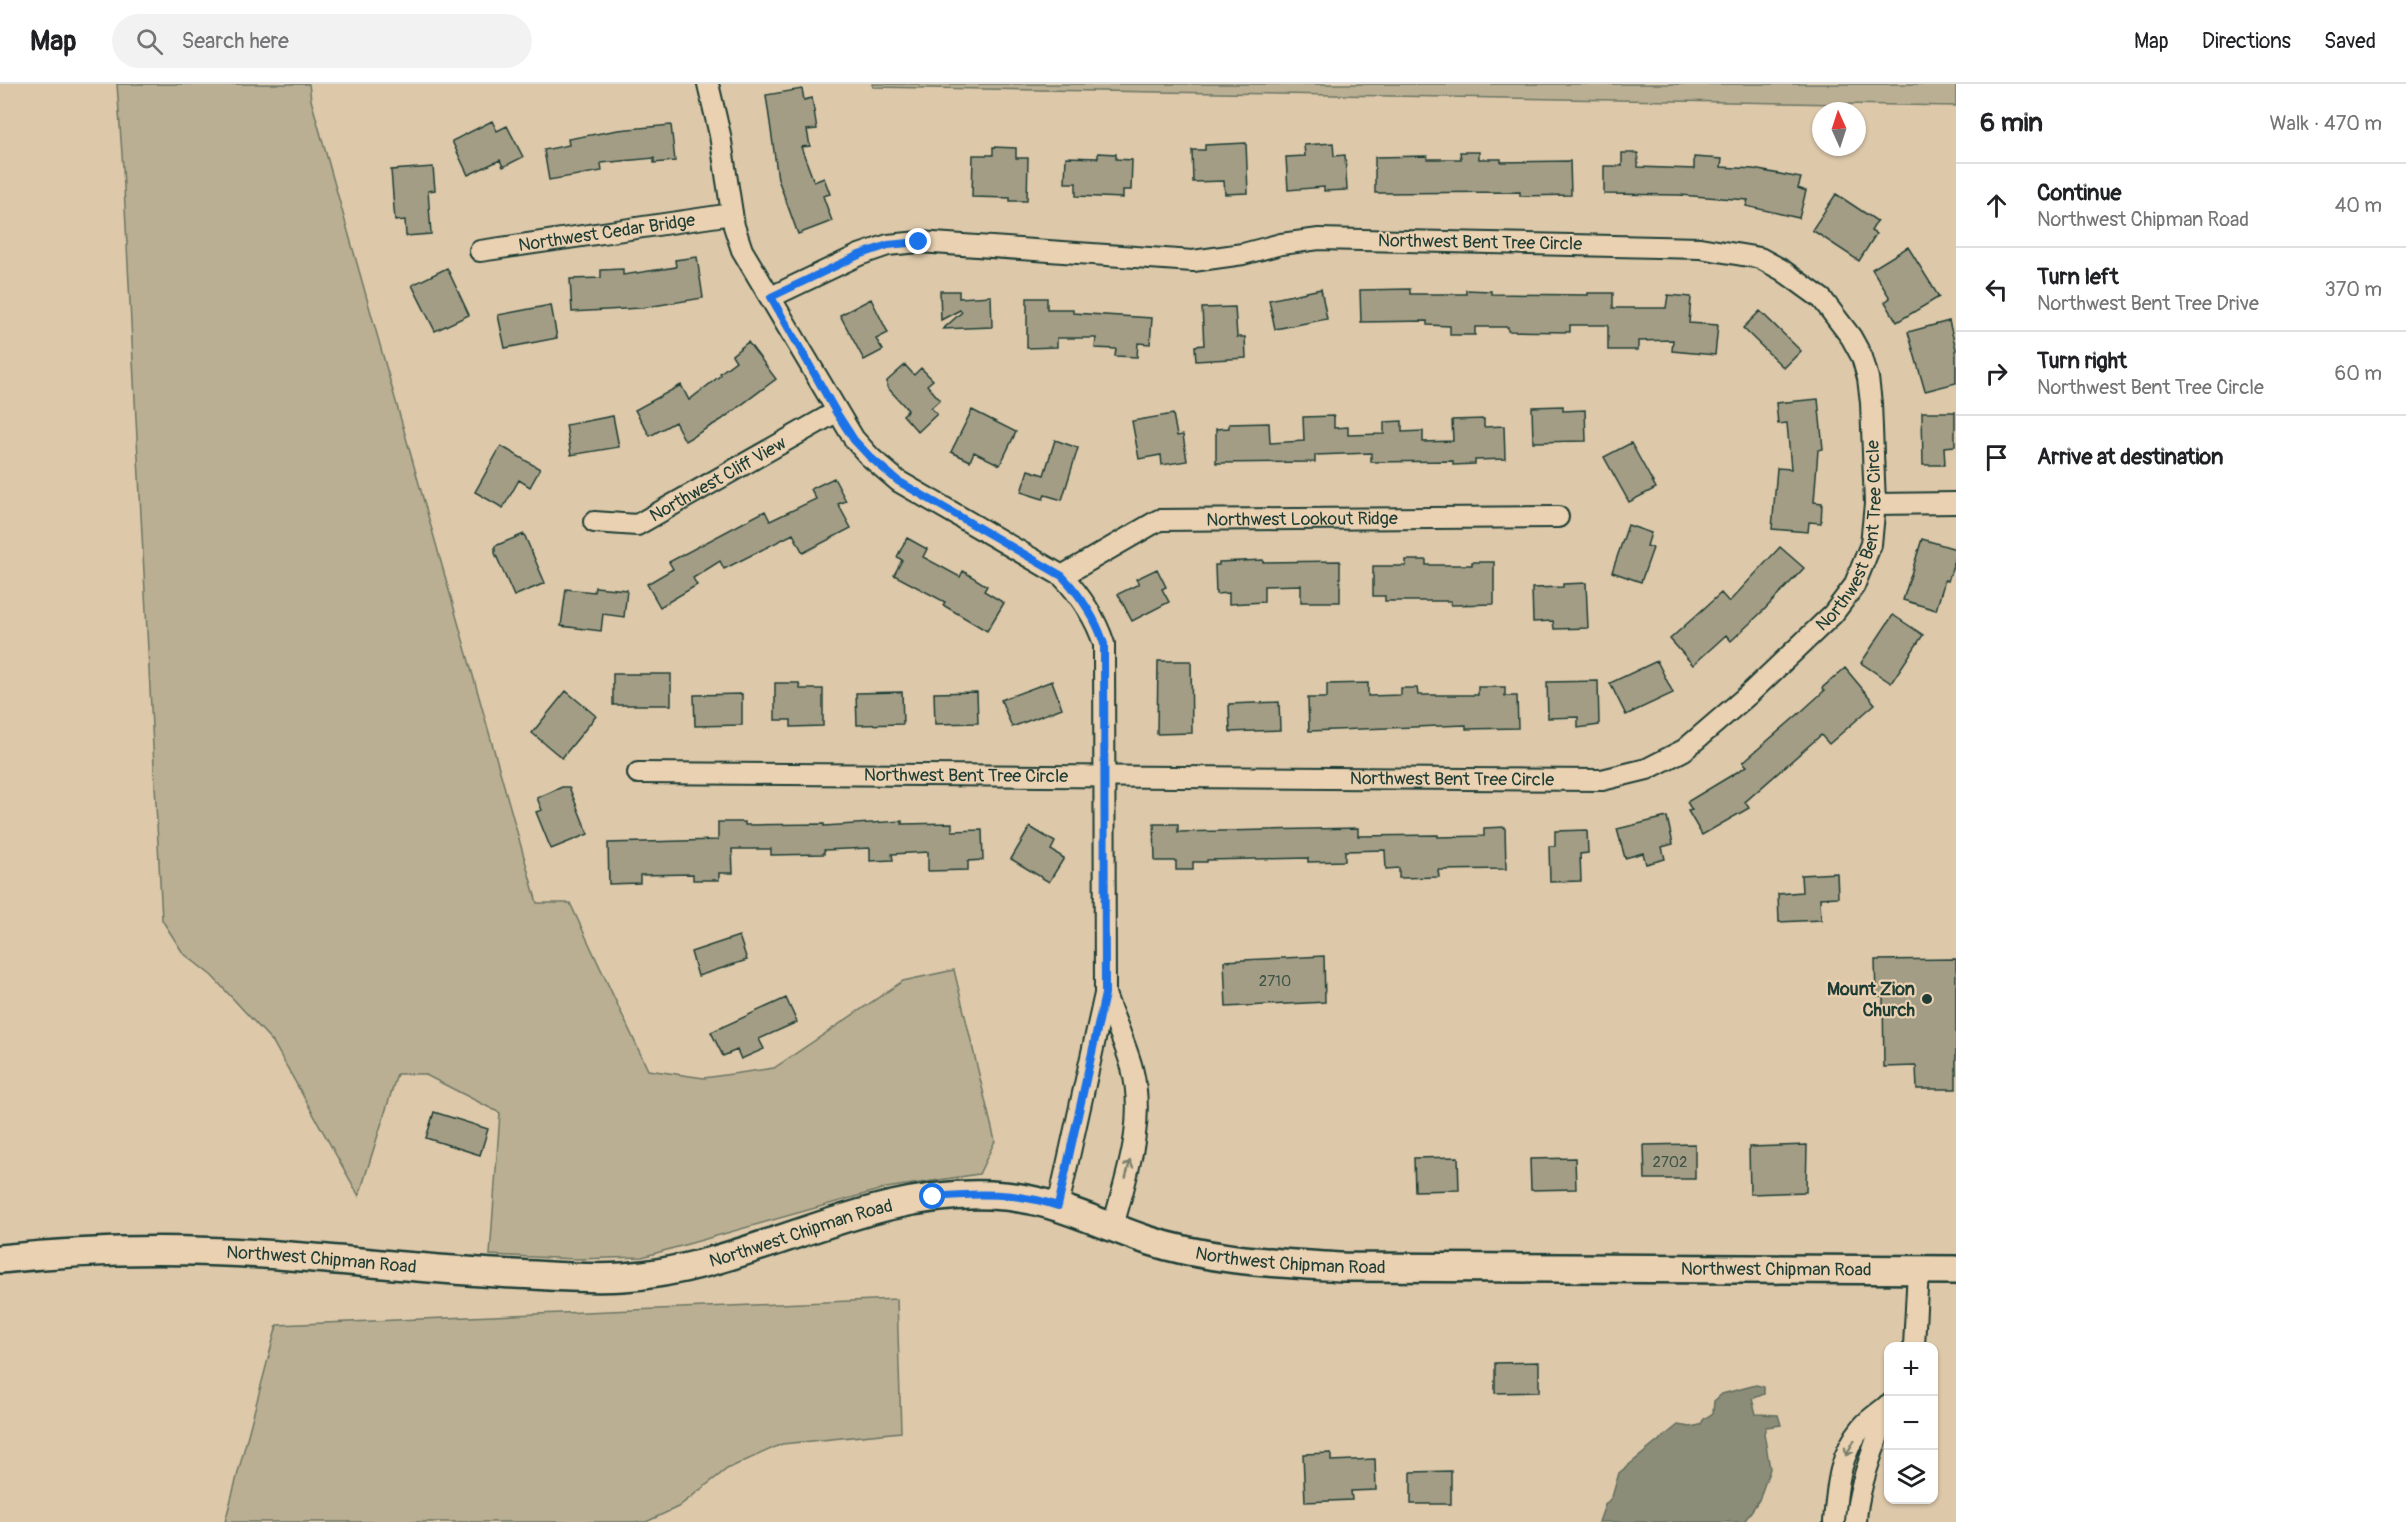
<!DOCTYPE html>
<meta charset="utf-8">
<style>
:root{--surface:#fff;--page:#f2f2f2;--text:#202124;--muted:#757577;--line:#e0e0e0}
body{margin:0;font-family:Pangolin,sans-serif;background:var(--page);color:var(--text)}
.controls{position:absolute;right:18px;bottom:18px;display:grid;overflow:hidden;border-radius:12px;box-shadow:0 2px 4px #0004}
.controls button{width:54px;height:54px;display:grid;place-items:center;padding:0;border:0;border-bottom:2px solid var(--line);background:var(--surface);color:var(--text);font:30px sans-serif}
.compass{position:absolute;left:1812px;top:18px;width:54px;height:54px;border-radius:50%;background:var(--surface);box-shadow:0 2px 4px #0004;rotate:357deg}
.stop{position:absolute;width:18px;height:18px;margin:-14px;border:4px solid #1a73e8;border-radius:50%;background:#fff}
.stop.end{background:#1a73e8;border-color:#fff;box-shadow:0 2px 6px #0008}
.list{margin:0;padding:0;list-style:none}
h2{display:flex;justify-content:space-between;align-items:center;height:78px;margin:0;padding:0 24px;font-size:26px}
h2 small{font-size:20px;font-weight:400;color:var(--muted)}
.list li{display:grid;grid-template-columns:39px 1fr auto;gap:18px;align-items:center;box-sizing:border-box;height:84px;padding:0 24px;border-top:2px solid var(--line)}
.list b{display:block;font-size:22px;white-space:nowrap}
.list p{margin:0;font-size:20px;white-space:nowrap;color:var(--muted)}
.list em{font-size:20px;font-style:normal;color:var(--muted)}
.icon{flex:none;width:33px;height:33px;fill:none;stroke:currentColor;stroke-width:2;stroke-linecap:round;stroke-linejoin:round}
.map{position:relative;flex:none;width:1956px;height:1438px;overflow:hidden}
header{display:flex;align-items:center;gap:36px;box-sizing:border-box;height:84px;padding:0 30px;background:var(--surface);border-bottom:2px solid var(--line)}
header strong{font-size:28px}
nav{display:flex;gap:33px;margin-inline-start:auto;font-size:21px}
.search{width:420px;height:54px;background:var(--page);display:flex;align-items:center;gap:15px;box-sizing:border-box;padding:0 21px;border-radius:33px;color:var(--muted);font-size:22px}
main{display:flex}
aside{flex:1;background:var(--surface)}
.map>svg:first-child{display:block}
.green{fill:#baaf93;stroke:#6c7664;stroke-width:1.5}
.water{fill:#8c8d78;stroke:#606d5d;stroke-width:1.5}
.building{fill:#a39d85;stroke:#1f3d34;stroke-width:1.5}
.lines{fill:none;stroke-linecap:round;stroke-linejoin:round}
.street-casing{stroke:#1f3d34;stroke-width:24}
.secondary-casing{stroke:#1f3d34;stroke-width:32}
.street{stroke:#e9d1b1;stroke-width:20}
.secondary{stroke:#e9d1b1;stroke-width:27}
.oneway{stroke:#7a806c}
.route{stroke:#1a73e8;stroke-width:8}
.poi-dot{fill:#1f3d34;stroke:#e9d1b1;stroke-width:2}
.labels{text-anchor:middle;stroke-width:4.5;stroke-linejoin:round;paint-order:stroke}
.number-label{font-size:15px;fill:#405548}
.street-label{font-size:18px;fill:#1f3d34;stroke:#e9d1b1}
.poi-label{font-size:18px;font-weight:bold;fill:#1f3d34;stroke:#e9d1b1;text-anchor:end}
</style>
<header>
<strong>Map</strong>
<div class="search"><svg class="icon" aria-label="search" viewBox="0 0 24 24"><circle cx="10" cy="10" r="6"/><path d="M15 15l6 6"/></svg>Search here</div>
<nav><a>Map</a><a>Directions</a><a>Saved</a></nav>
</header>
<main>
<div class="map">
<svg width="1956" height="1438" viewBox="0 0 1956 1438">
<rect width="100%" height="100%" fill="#ddc8aa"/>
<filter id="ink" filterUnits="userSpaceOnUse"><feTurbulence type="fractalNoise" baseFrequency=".0167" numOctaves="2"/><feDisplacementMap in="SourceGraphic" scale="12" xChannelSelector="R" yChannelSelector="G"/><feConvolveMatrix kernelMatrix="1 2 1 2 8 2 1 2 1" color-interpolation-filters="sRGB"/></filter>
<g filter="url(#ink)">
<path class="green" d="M117,0H309L311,16L537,819H570L648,986L704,994L774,984L903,897L954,886L995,1057L979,1090L886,1104L642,1173L576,1175L490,1171L500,1029L424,990H397L359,1112L273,958L212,892L183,869L162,836L123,84Z
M872,0H1956V22L873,3Z
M897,1215L901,1348L782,1360L727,1385L678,1423L646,1438H225L277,1241Z"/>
<path class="water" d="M1756,1301L1764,1303V1310L1752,1315L1756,1330L1778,1331L1781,1341L1766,1343L1764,1349L1770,1385L1759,1416L1744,1438H1599L1605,1421L1612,1413L1619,1389L1678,1341L1690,1343L1700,1341L1704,1335L1713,1329L1714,1317L1722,1310Z"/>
<path class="building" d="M802,5L804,16L812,14L817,45L807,46L810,62L801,63L814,98L824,94L830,110L823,112L832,137L798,150L778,95L766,11Z
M492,37L497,47L507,42L523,73L503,83L500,76L468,91L452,57Z
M671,41L675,77L654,79V74L601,79L602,87L549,96L544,66L569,61L568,55L618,46Z
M1246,59L1248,109L1225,110L1224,97L1193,98L1192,66H1205V61Z
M1333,59L1334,72L1345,71L1347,106L1324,107V103L1288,106L1286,73L1305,72L1304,61Z
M993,63L1016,64V74H1028L1027,117H1010V114L972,113L973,71H993Z
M1460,68H1479V75H1501V78L1570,77L1571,111L1520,112V108L1375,109V73L1427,72V75H1461Z
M1098,69L1116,70V75L1132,76L1131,106H1123V114L1076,112V99H1065L1066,73L1098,74Z
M1622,69H1638V83L1694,85V73L1722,75L1721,83L1753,85L1801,94L1798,104L1806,107L1799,134L1746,122L1748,116L1679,111L1604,110V82H1622Z
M433,83L435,106L428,107L431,150L406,152L405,136L395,137L391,86Z
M1836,110L1877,137L1871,147L1876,150L1859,177L1812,146Z
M1908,163L1939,213L1897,238L1885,218L1890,214L1872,185Z
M697,173L703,214L641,224L572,228L570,195L601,194V186L623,185V191L676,183L675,176Z
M447,184L469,231L435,247L412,201Z
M1321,205L1327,235L1275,245L1269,216Z
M1410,205V210H1466V206L1491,207V210L1588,211V209H1613V224H1666L1668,211L1691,213L1689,239L1718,241L1715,271L1672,267L1673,256L1638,257V266H1608V241H1570V248L1508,247V243H1475V251H1450V242L1427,241V237L1361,238L1360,206Z
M940,207H959V214L991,212L992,243L943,245L962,228L960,226L941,236Z
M1027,214H1047V225H1073V229L1152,234L1150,260L1138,259L1137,273L1115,272L1116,265L1095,264L1096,254H1057V263L1027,264Z
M871,215L888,249L876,255L883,266L864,276L840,231Z
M551,221L557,254L505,264L498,231Z
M1235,223L1237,253H1245L1246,274L1196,277L1195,262L1204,261L1202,224Z
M1760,227L1801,267L1784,284L1743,244Z
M1949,237L1956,265V299L1925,307L1908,248Z
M748,258L776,295L721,336L685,357L675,338L650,352L635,326L681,301L689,316L721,291L720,289L736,277L732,271Z
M905,281L914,291L921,284L933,296L927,301L940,316L931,324L937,330L918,348L903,331L908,326L887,303V297Z
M1818,315L1823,365L1818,366L1814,418L1822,419L1821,439L1809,438L1808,448L1772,445L1777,384L1791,385L1787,339L1778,340L1776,319Z
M1563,322V327L1585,326L1586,357L1533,358L1532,323Z
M972,326L1016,348L1000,381L974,368L970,377L951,368Z
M1922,328H1955V362L1944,363L1945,381H1923Z
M1173,330L1177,352L1183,351L1187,377L1162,381L1161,371L1139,375L1132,337Z
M613,332L619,363L571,371L566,341Z
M1334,332V344L1348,343V351L1384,350V338L1402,337V348L1423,347V358L1453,357L1452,336L1484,335V343L1504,342L1505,375L1475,376V380L1453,381V377L1371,378V369L1315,371V378L1216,379V345L1229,344V340L1269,339L1270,359L1304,357L1303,333Z
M1055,356L1078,364L1062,416L1045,411L1043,415L1021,408L1028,386L1044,391Z
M1631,359L1656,404L1629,418L1604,373Z
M501,362L540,385L530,403L519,396L503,424L475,408Z
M834,394L846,417L838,420L851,444L803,469L793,450L724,485L720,477L693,494L697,501L660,523L647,500L673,485L669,478L765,427L770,437L816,415L811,405Z
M1628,441L1651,449L1647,462L1653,464L1641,498L1612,488Z
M524,450L545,499L514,512L495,469V462Z
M907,454L927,465L923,473L960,493L963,487L987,502L984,507L1004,519L987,547L943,521L945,518L894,491L902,476L897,473Z
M1922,455L1956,465V472L1948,497L1945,496L1936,526L1903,516Z
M1780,463L1804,484L1764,526L1731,557L1726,551L1693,581L1670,555L1721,509L1729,518Z
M1263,476V478L1340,477V518H1301V501L1264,502V518L1229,520V509L1216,510L1215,481H1219V478Z
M1406,476H1426V481H1472V478H1494V520L1451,521V517H1385V512H1373V482H1406Z
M1157,485L1166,503L1162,505L1169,518L1132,537L1118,510L1139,500L1136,495Z
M1586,499L1588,544L1554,545L1553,537L1533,538L1532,504L1563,503V500Z
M595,503L627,506L624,533L603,530L601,547L561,542L566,505L594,508Z
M1893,531L1923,551L1891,599L1861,579Z
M1158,577H1191L1192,649L1157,650Z
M1657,577L1673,609L1626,631L1610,599Z
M1845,584L1875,620L1829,660L1821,651L1745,718L1749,724L1702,751L1688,727L1692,726L1687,718L1747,682L1743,678L1802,627L1824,607L1822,604Z
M613,590H671V621H613Z
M1052,597L1062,624L1012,643L1001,616Z
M1598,597L1599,641L1578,644V633L1548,634L1547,598Z
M775,599H799L800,605H823V642L791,643V636H775Z
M1368,599V612L1401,611V604H1417L1418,611H1478V603H1505V612H1517L1518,644L1466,645V641L1309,647L1308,614H1327V600Z
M566,607L596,632L562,674L532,649Z
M902,608L903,640L857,641L856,609Z
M977,608L978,639L935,640L934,609Z
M742,610V641L695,642L694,611Z
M1279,618L1280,646L1230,648L1229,620Z
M562,703H569L588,750L551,765L536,728L542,726L537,714Z
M1667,733L1673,760L1662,763L1665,775L1646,780L1643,769L1625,774L1617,745Z
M902,737V740L952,739V747L982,746L983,776L968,777V786L928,787V768L892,770L893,776L870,777V764L824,766V770L771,771V765H732L733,789H719V796H693V790L640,791V799L609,800L608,759L718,756V738H745V741L824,740V742Z
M1154,740H1178V748L1358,744V752L1438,751V753L1484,752V744L1505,743L1506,785L1438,786L1439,793L1399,794V784L1386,785L1385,766L1345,767V777L1308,778V774L1207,776V778H1193V786H1176V777H1155Z
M1030,743L1055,758L1051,766L1064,774L1049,798L1011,775Z
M1587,746L1588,769L1580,770L1581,797L1550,798L1549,762H1555V747Z
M1837,789L1838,813L1820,814L1821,836L1779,838L1778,810L1802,808L1801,791Z
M739,852L747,876L698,892L691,868Z
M1324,872L1325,918L1226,923L1224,877Z
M1956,875V1005H1917L1916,982L1884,983L1883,912H1876L1875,876Z
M786,914L797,938L759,955L764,965L741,975L737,966L723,972L711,948Z
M434,1028L488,1045L480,1071L426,1054Z
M1695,1060V1095H1645L1644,1061Z
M1807,1061L1806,1108L1750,1110L1749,1063Z
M1458,1073L1459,1106L1415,1107L1414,1074Z
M1575,1074L1576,1105L1531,1106L1530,1075Z
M1539,1278V1308L1495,1309V1279Z
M1331,1369V1377L1375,1375L1376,1406L1351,1407L1352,1416L1305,1418L1303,1370Z
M1451,1387V1420H1411V1388Z"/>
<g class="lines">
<g class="street-casing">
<g id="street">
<path d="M708,0L720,51L734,142L742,166L854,355L870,373L898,397L1062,492C1080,511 1096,535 1104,560L1105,910L1058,1122"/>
<path id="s1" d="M480,167L732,130"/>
<path d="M1875,420L1956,419"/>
<path id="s2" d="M594,438L637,441L836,328"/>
<path id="s3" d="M1062,492L1159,436L1558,433"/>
<path id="s4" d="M638,689L1602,696L1647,685L1684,666L1748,611L1833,530L1854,502L1871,460L1875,420L1871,319L1868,294L1862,273L1851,253L1822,215L1782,186L1760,174L1700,164L1319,155L1281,160L1243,170L1193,177L919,158L888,161L859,171L771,213"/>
<path d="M1105,910C1113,934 1125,958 1132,984C1146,1037 1127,1090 1113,1142"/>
<path d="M1914,1262L1918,1186"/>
<path d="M1834,1438C1837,1403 1839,1370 1863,1342C1870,1334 1880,1328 1888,1321"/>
<path d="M1856,1438C1857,1401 1878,1357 1888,1321"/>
</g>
</g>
<g class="secondary-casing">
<g id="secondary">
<path id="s5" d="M0,1175C99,1164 202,1164 302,1173C379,1179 456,1188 534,1191C563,1193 594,1195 623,1193C749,1185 862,1105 990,1111C1050,1113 1091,1137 1147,1156C1211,1177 1277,1179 1343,1183L1956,1186"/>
</g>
</g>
<use href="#street" class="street"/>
<use href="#secondary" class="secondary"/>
</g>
<defs><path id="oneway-shaft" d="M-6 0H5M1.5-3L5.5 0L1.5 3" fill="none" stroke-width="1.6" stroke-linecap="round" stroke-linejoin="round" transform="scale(1.5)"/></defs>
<g class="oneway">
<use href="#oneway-shaft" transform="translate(1128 1085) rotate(-75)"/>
<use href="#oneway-shaft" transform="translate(1850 1364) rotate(119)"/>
</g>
</g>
<g class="lines" filter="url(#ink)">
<path class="route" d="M919,158L888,161L859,171L771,213L836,328L854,356L870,373L898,397L1062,492C1080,511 1096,535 1104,560L1105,910L1058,1122C1018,1108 975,1109 933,1113"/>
</g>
<circle class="poi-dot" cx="1927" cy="915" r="6"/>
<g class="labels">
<g class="number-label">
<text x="1275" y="902">2710</text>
<text x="1670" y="1083">2702</text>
</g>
<g class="street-label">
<text dy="6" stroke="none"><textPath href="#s1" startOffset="128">Northwest Cedar Bridge</textPath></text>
<text transform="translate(1480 158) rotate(1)" y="6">Northwest Bent Tree Circle</text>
<text dy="6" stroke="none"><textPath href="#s2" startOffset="136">Northwest Cliff View</textPath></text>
<text dy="6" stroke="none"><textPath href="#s3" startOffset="255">Northwest Lookout Ridge</textPath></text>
<text dy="6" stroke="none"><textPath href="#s4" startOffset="1336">Northwest Bent Tree Circle</textPath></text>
<text dy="6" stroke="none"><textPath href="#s4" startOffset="328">Northwest Bent Tree Circle</textPath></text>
<text dy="6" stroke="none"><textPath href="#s4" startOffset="814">Northwest Bent Tree Circle</textPath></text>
<text dy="6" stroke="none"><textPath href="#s5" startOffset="808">Northwest Chipman Road</textPath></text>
<text dy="6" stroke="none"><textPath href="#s5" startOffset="1312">Northwest Chipman Road</textPath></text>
<text dy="6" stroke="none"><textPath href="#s5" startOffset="322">Northwest Chipman Road</textPath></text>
<text dy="6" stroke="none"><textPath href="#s5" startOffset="1798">Northwest Chipman Road</textPath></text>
</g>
<g class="poi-label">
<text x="1915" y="911">Mount Zion<tspan x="1915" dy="21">Church</tspan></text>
</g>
</g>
</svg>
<div class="controls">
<button>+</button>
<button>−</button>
<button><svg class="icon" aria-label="layers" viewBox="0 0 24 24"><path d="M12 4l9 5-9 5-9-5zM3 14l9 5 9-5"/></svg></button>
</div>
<svg class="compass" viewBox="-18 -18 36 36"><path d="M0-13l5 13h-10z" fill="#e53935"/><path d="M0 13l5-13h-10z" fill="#757577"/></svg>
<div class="stop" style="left:933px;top:1113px"></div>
<div class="stop end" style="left:919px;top:158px"></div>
</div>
<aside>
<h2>6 min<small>Walk · 470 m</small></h2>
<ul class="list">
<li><svg class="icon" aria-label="ahead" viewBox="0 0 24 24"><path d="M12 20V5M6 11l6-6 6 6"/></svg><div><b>Continue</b><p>Northwest Chipman Road</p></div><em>40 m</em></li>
<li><svg class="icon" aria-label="left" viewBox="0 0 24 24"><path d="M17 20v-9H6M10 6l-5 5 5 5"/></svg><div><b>Turn left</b><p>Northwest Bent Tree Drive</p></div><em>370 m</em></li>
<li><svg class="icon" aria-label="right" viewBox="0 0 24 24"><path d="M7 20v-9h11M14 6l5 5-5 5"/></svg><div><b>Turn right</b><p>Northwest Bent Tree Circle</p></div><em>60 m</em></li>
<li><svg class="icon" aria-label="arrive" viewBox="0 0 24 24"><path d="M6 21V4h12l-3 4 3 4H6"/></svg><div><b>Arrive at destination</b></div></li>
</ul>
</aside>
</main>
